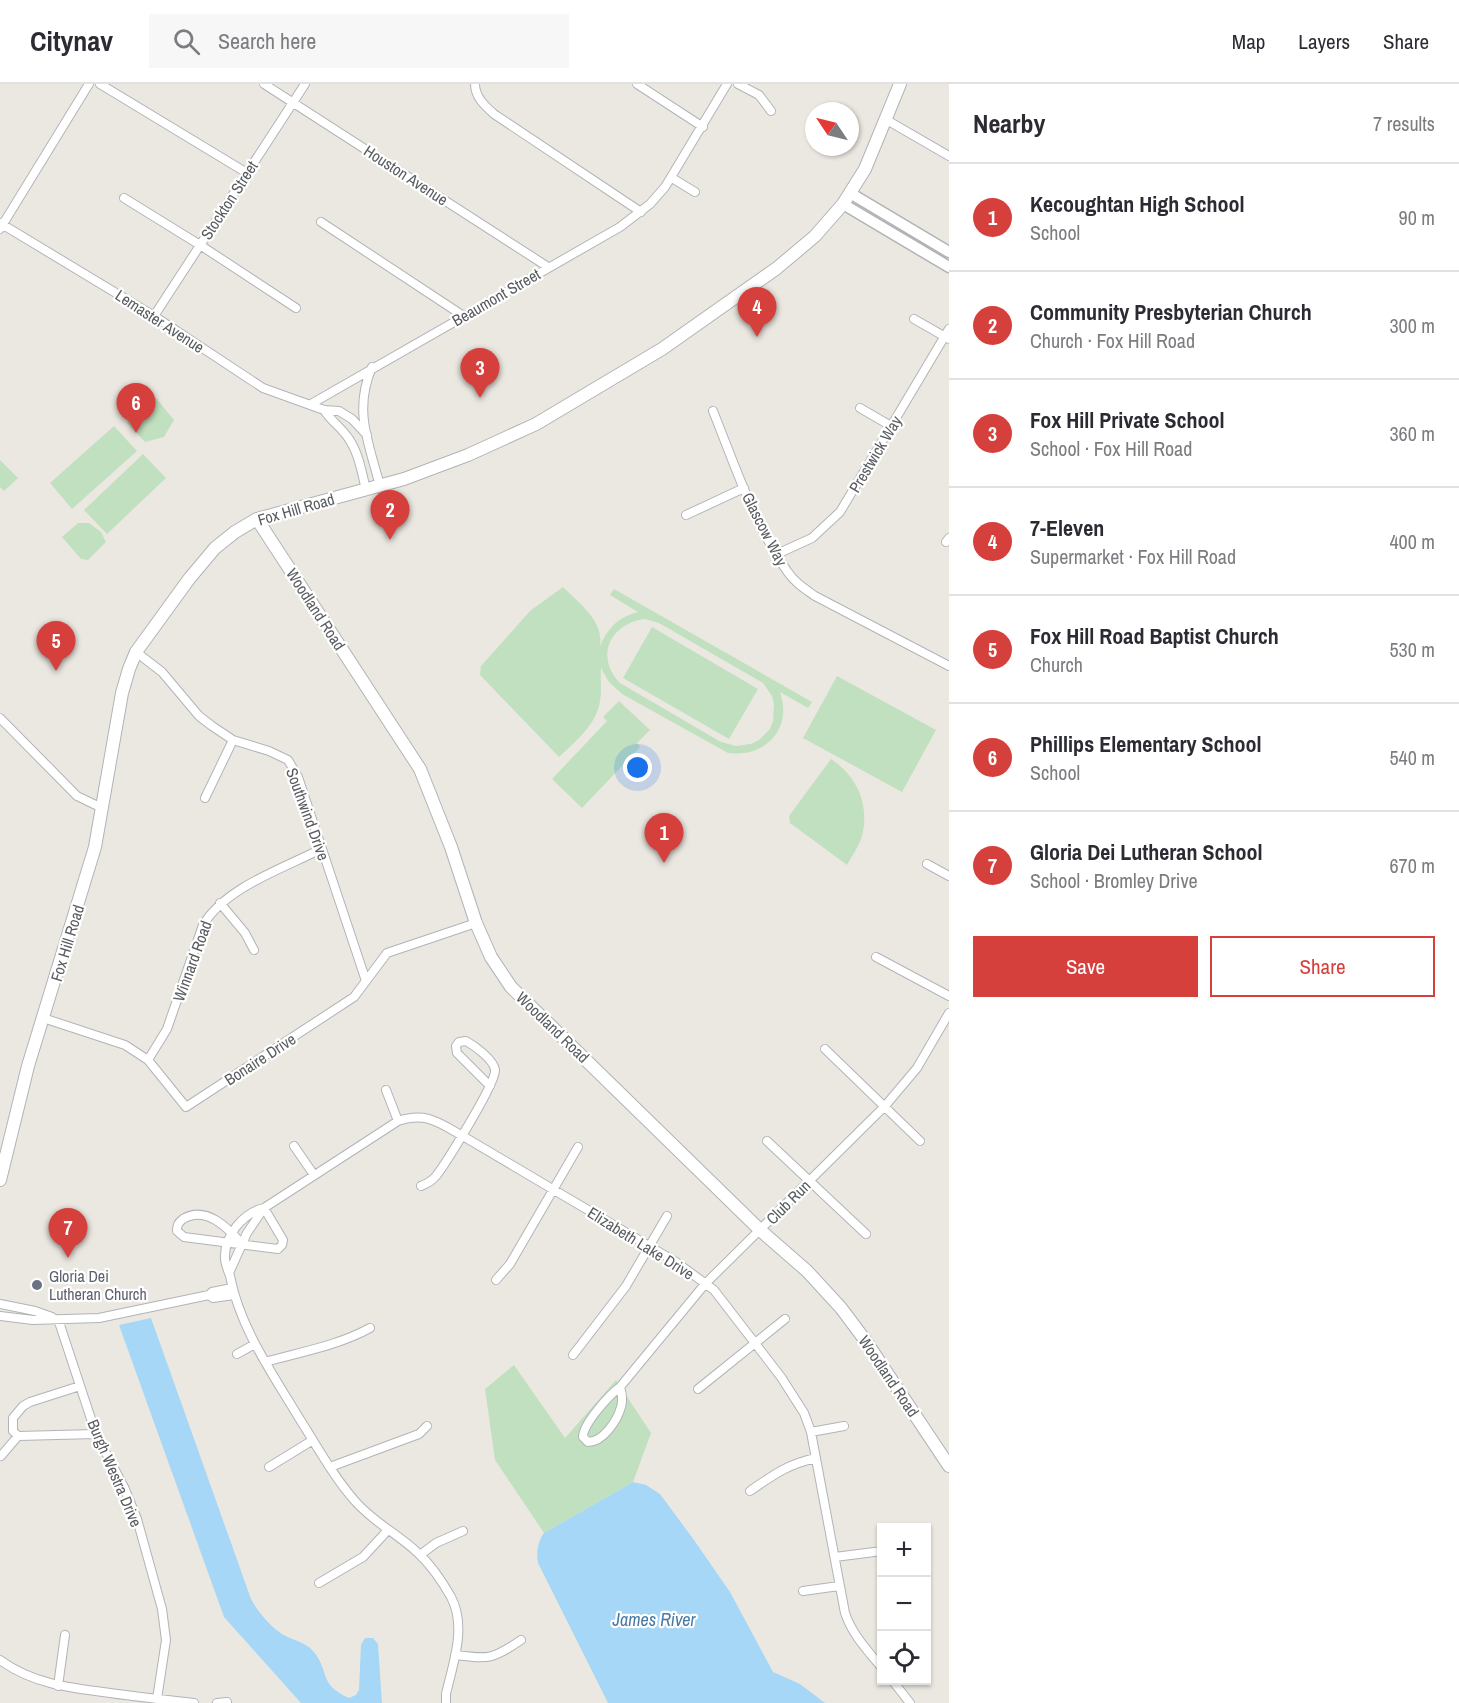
<!DOCTYPE html>
<meta charset="utf-8">
<style>
:root{--surface:#fff;--page:#f7f7f7;--text:#2b2b33;--muted:#7c7c81;--line:#e1e1e2;--accent:#d6403c}
body{margin:0;font-family:"Archivo Narrow",sans-serif;background:var(--page);color:var(--text)}
.controls{position:absolute;right:18px;bottom:18px;display:grid;overflow:hidden;border-radius:0px;box-shadow:0 2px 4px #0004}
.controls button{width:54px;height:54px;display:grid;place-items:center;padding:0;border:0;border-bottom:2px solid var(--line);background:var(--surface);color:var(--text);font:30px sans-serif}
.compass{position:absolute;left:805px;top:18px;width:54px;height:54px;border-radius:50%;background:var(--surface);box-shadow:0 2px 4px #0004;rotate:305deg}
.you{position:absolute;left:638px;top:684px;width:21px;height:21px;margin:-15px;border:4px solid #fff;border-radius:50%;background:#1a73e8;box-shadow:0 0 0 9px #1a73e833}
.badge{display:grid;place-items:center;width:39px;height:39px;border-radius:50%;background:var(--accent);color:#fff;font-size:20px;font-weight:700}
.pin{position:absolute;translate:-50% -50px;filter:drop-shadow(0 2px 3px #0008)}
.pin::after{content:'';position:absolute;top:32px;width:21px;height:18px;background:inherit;clip-path:polygon(0 0,100% 0,50% 100%)}
.list{margin:0;padding:0;list-style:none}
h2{display:flex;justify-content:space-between;align-items:center;height:78px;margin:0;padding:0 24px;font-size:26px}
h2 small{font-size:20px;font-weight:400;color:var(--muted)}
.list li{display:grid;grid-template-columns:39px 1fr auto;gap:18px;align-items:center;box-sizing:border-box;height:108px;padding:0 24px;border-top:2px solid var(--line)}
.list b{display:block;font-size:22px;white-space:nowrap}
.list p{margin:0;font-size:20px;white-space:nowrap;color:var(--muted)}
.list em{font-size:20px;font-style:normal;color:var(--muted)}
.actions{display:flex;gap:12px;padding:18px 24px}
.actions a{flex:1;padding:14px 0;border:2px solid var(--accent);border-radius:0px;text-align:center;font-size:21px;color:var(--accent)}
.actions .main{background:var(--accent);color:#fff}
.icon{flex:none;width:33px;height:33px;fill:none;stroke:currentColor;stroke-width:2;stroke-linecap:round;stroke-linejoin:round}
.map{position:relative;flex:none;width:949px;height:1619px;overflow:hidden}
header{display:flex;align-items:center;gap:36px;box-sizing:border-box;height:84px;padding:0 30px;background:var(--surface);border-bottom:2px solid var(--line)}
header strong{font-size:28px}
nav{display:flex;gap:33px;margin-inline-start:auto;font-size:21px}
.search{width:420px;height:54px;background:var(--page);display:flex;align-items:center;gap:15px;box-sizing:border-box;padding:0 21px;border-radius:0px;color:var(--muted);font-size:22px}
main{display:flex}
aside{flex:1;background:var(--surface)}
.map>svg:first-child{display:block}
.green{fill:#c1e0bf;fill-rule:evenodd}
.water{fill:#a6d7f6}
.lines{fill:none;stroke-linecap:round;stroke-linejoin:round}
.minor-casing{stroke:#b1b4b7;stroke-width:10}
.tertiary-casing{stroke:#b1b4b7;stroke-width:13}
.secondary-casing{stroke:#b0b4b7;stroke-width:14}
.minor{stroke:#fff;stroke-width:8}
.tertiary{stroke:#fff;stroke-width:10}
.secondary{stroke:#fff;stroke-width:12}
.worship-dot{fill:#6b7280;stroke:#fff;stroke-width:2}
.labels{text-anchor:middle;stroke-width:4.5;stroke-linejoin:round;paint-order:stroke}
.street-label{font-size:16px;fill:#595d60;stroke:#fff}
.worship-label{font-size:16px;fill:#5b616d;stroke:#fff;text-anchor:start}
.water-label{font-size:18px;font-style:italic;fill:#4779a5;stroke:#fff}
</style>
<header>
<strong>Citynav</strong>
<div class="search"><svg class="icon" aria-label="search" viewBox="0 0 24 24"><circle cx="10" cy="10" r="6"/><path d="M15 15l6 6"/></svg>Search here</div>
<nav><a>Map</a><a>Layers</a><a>Share</a></nav>
</header>
<main>
<div class="map">
<svg width="949" height="1619" viewBox="0 0 949 1619">
<rect width="100%" height="100%" fill="#ebe8e1"/>
<path class="green" d="M146,313L156,314L174,336L164,353L145,358L127,339L130,328Z
M114,342L137,367L72,425L50,399Z
M143,370L166,394L107,450L84,426Z
M0,376L18,394L4,407L0,403Z
M78,439H89L101,448L106,458L88,476L81,475L62,453Z
M563,503C576,516 599,534 600,553C601,556 600,559 600,562C608,544 618,533 638,528L610,511L614,505L812,618L808,624L780,608C793,645 765,674 728,669L622,610L609,598L601,584C600,595 602,607 600,617C597,640 575,658 559,673L480,591L481,582L530,527ZM645,535L659,539L763,599L772,612L774,620L773,637L770,645L759,656L751,660L736,662L721,658L620,599C594,572 611,539 645,535Z
M652,543L758,605L729,655L623,594Z
M837,592L936,646L902,708L803,654Z
M619,617L650,646L637,659L640,663L582,724L552,695L607,637L603,633Z
M831,675C857,692 870,721 862,752C859,762 852,772 847,781L790,739L789,732Z
M514,1281L565,1354L616,1296L651,1349L633,1398L544,1449L495,1376L485,1305Z"/>
<path class="water" d="M151,1234L251,1515C258,1528 269,1541 282,1550C292,1556 306,1558 314,1568C330,1588 318,1600 349,1614L356,1611L359,1606L361,1561L365,1554H373L378,1560L382,1619H301L224,1533L119,1241Z
M633,1398L646,1401L660,1410L694,1456L730,1508L773,1588L800,1600L825,1619H608L538,1479C536,1468 538,1457 544,1449Z"/>
<g class="lines">
<g class="minor-casing">
<path id="minor" d="M100,0L247,89
M264,0L548,183
M475,0C475,13 485,22 494,30L641,128
M637,0L703,43
M738,0L759,11L771,27
M885,35L949,72
M672,94L695,108
M124,114L200,161L296,224
M321,138L462,231
M0,139L154,232L263,304L324,326L339,327L352,335L367,351
M0,145L89,0
M154,232L305,0
M914,235L949,255
M372,283C353,327 369,359 380,402
M311,320L620,143L650,120L665,103L727,0
M860,324L891,342
M324,326C331,337 342,344 349,355C359,370 362,389 366,406
M713,327C734,379 755,442 787,487C794,498 805,505 815,512L949,582
M686,431L744,404
M946,458L949,454
M777,470L812,454L840,428L949,245
M136,568L162,588L199,632L212,642L233,656L269,667L288,676L298,693L366,897
M0,634L77,712L102,724
M205,714L233,656
M927,780L949,792
M220,819L245,849L254,866
M876,873L949,912
M43,934L125,961L148,976L186,1023L354,913L387,869L476,839
M825,965L920,1057
M148,976L167,945L203,841C226,803 282,785 321,765
M386,1006L398,1037
M767,1057L866,1150
M294,1062L314,1091
M421,1102C426,1100 432,1097 436,1092C446,1079 496,999 495,986C494,976 475,962 466,957L459,958L456,962L457,969L490,1002
M242,1160C228,1144 206,1121 183,1135C178,1139 177,1141 177,1147L184,1153L278,1165L282,1161L283,1156L264,1124
M229,1189L247,1149L264,1124
M496,1196L510,1180L578,1063
M209,1211L213,1214L234,1211
M0,1220L35,1227L52,1233
M0,1232L33,1236L99,1234L209,1211L212,1208L232,1204
M58,1235L96,1350L124,1403L137,1435L162,1525L166,1556L157,1615
M237,1270L255,1260
M573,1271L626,1202L667,1132
M265,1278C300,1268 337,1262 370,1244
M80,1302L30,1318L23,1322L13,1334V1347L18,1352L96,1350
M620,1303C622,1309 623,1316 621,1323C617,1337 603,1358 588,1358L583,1353C583,1340 609,1311 620,1303L705,1200L885,1022L917,984L949,929
M698,1305L785,1235
M811,1348L844,1342
M1,1372L18,1352
M269,1383L313,1356
M330,1383L419,1350L427,1342
M750,1407C773,1391 788,1380 816,1374
M420,1471L436,1459L463,1447
M835,1473L882,1467
M319,1499L363,1473L388,1446
M803,1507L839,1502
M455,1571C489,1575 492,1576 521,1556
M0,1576C33,1600 70,1604 110,1609C138,1613 166,1616 194,1619
M892,1596L910,1619
M58,1602L65,1551
M217,1619L227,1618
M446,1619V1610C453,1579 467,1543 451,1513C442,1497 431,1481 418,1469C398,1450 373,1438 355,1417C333,1392 317,1362 299,1334C272,1289 240,1244 230,1192C228,1186 225,1180 225,1174C224,1152 243,1129 264,1124L398,1037C426,1028 438,1038 461,1051L676,1178L714,1206L781,1293L804,1329L811,1348L845,1529C852,1550 867,1566 882,1584"/>
</g>
<g class="tertiary-casing">
<path id="tertiary" d="M850,109L949,168
M843,120L949,183"/>
</g>
<g class="secondary-casing">
<path id="secondary" d="M257,435L420,685L451,763L476,839L491,873L511,903L760,1146L807,1187L841,1224L865,1256L949,1382
M0,1096L28,982L95,763L122,609L129,585L136,568L189,495L215,464L235,448L257,435L404,395L468,371L536,340L662,265L777,184L815,152L843,120L865,85L900,0"/>
</g>
<use href="#minor" class="minor"/>
<use href="#tertiary" class="tertiary"/>
<use href="#secondary" class="secondary"/>
</g>
<circle class="worship-dot" cx="37" cy="1201" r="6"/>
<g class="labels">
<g class="street-label">
<text transform="translate(406 91) rotate(33)" y="6">Houston Avenue</text>
<text transform="translate(229 116) rotate(-57)" y="6">Stockton Street</text>
<text transform="translate(496 213) rotate(-30)" y="6">Beaumont Street</text>
<text transform="translate(160 237) rotate(33)" y="6">Lemaster Avenue</text>
<text transform="translate(875 370) rotate(-59)" y="6">Prestwick Way</text>
<text transform="translate(296 425) rotate(-16)" y="6">Fox Hill Road</text>
<text transform="translate(765 445) rotate(63)" y="6">Glascow Way</text>
<text transform="translate(316 525) rotate(57)" y="6">Woodland Road</text>
<text transform="translate(308 730) rotate(70)" y="6">Southwind Drive</text>
<text transform="translate(67 859) rotate(-73)" y="6">Fox Hill Road</text>
<text transform="translate(192 877) rotate(-70)" y="6">Winnard Road</text>
<text transform="translate(553 943) rotate(44)" y="6">Woodland Road</text>
<text transform="translate(260 975) rotate(-33)" y="6">Bonaire Drive</text>
<text transform="translate(788 1118) rotate(-45)" y="6">Club Run</text>
<text transform="translate(641 1159) rotate(32)" y="6">Elizabeth Lake Drive</text>
<text transform="translate(889 1292) rotate(56)" y="6">Woodland Road</text>
<text transform="translate(115 1389) rotate(67)" y="6">Burgh Westra Drive</text>
</g>
<g class="worship-label">
<text x="49" y="1198">Gloria Dei<tspan x="49" dy="18">Lutheran Church</tspan></text>
</g>
<g class="water-label">
<text x="654" y="1542">James River</text>
</g>
</g>
</svg>
<div class="controls">
<button>+</button>
<button>−</button>
<button><svg class="icon" aria-label="locate" viewBox="0 0 24 24"><circle cx="12" cy="12" r="6"/><path d="M12 2v4M12 18v4M2 12h4M18 12h4"/></svg></button>
</div>
<svg class="compass" viewBox="-18 -18 36 36"><path d="M0-13l5 13h-10z" fill="#e53935"/><path d="M0 13l5-13h-10z" fill="#7c7c81"/></svg>
<div class="you"></div>
<div class="pin badge" style="left:664px;top:779px">1</div>
<div class="pin badge" style="left:390px;top:456px">2</div>
<div class="pin badge" style="left:480px;top:314px">3</div>
<div class="pin badge" style="left:757px;top:253px">4</div>
<div class="pin badge" style="left:56px;top:587px">5</div>
<div class="pin badge" style="left:136px;top:349px">6</div>
<div class="pin badge" style="left:68px;top:1174px">7</div>
</div>
<aside>
<h2>Nearby<small>7 results</small></h2>
<ul class="list">
<li><span class="badge">1</span><div><b>Kecoughtan High School</b><p>School</p></div><em>90 m</em></li>
<li><span class="badge">2</span><div><b>Community Presbyterian Church</b><p>Church · Fox Hill Road</p></div><em>300 m</em></li>
<li><span class="badge">3</span><div><b>Fox Hill Private School</b><p>School · Fox Hill Road</p></div><em>360 m</em></li>
<li><span class="badge">4</span><div><b>7-Eleven</b><p>Supermarket · Fox Hill Road</p></div><em>400 m</em></li>
<li><span class="badge">5</span><div><b>Fox Hill Road Baptist Church</b><p>Church</p></div><em>530 m</em></li>
<li><span class="badge">6</span><div><b>Phillips Elementary School</b><p>School</p></div><em>540 m</em></li>
<li><span class="badge">7</span><div><b>Gloria Dei Lutheran School</b><p>School · Bromley Drive</p></div><em>670 m</em></li>
</ul>
<div class="actions"><a class="main">Save</a><a>Share</a></div>
</aside>
</main>
